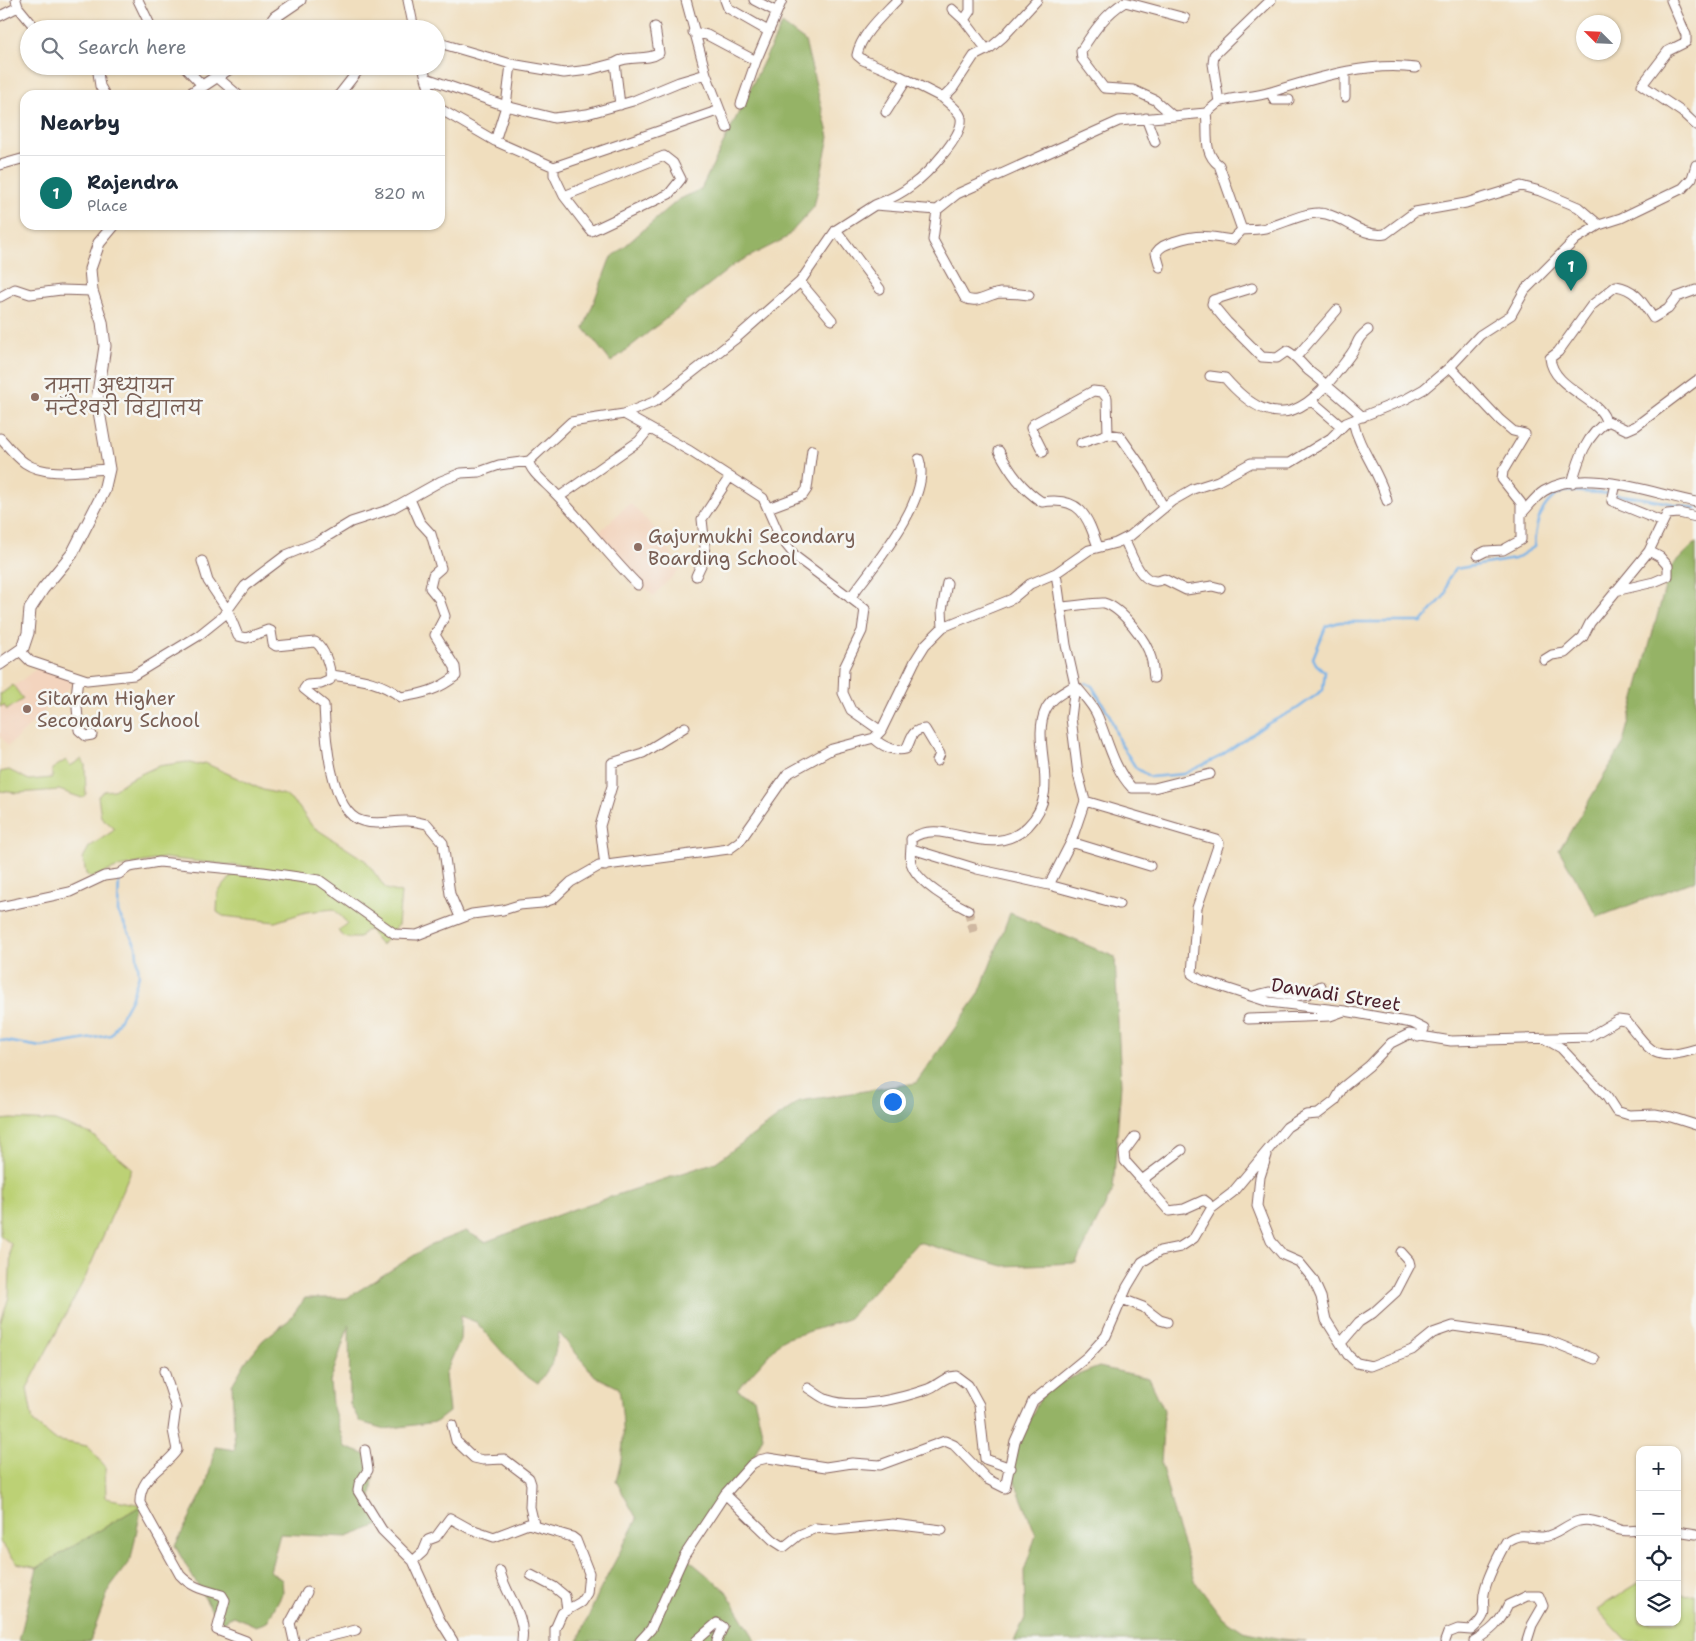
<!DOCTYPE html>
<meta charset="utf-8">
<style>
:root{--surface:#fff;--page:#f6f6f7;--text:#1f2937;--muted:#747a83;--line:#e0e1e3;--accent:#0f766e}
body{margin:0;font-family:"Shantell Sans","Playpen Sans Deva",sans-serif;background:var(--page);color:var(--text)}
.controls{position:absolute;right:15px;bottom:15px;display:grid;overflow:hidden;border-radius:10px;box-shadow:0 1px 4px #0004}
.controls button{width:45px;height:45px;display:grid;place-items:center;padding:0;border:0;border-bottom:1px solid var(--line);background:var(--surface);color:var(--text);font:25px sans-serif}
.compass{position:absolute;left:1576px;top:15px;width:45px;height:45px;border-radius:50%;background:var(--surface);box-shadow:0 1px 4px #0004;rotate:294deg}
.you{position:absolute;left:892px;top:1101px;width:18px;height:18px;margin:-12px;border:4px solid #fff;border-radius:50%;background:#1a73e8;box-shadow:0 0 0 8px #1a73e833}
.badge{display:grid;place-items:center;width:32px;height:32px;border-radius:50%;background:var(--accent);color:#fff;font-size:16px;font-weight:700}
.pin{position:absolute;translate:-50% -41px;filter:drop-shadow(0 1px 2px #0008)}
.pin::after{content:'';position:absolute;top:26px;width:18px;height:15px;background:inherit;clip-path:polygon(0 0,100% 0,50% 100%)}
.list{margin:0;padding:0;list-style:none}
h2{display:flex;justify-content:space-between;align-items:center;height:65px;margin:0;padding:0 20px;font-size:21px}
h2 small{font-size:16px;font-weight:400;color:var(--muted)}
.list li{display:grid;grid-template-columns:32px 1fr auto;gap:15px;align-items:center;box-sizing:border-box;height:75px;padding:0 20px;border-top:1px solid var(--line)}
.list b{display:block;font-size:19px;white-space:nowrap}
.list p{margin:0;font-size:16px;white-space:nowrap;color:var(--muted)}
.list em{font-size:16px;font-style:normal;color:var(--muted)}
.icon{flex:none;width:28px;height:28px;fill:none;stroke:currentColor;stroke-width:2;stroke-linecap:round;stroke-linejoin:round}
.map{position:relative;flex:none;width:1696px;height:1641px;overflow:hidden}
.search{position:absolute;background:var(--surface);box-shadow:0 1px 4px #0004;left:20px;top:20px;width:425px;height:55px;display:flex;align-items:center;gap:12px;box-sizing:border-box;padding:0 18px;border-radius:28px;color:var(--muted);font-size:19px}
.panel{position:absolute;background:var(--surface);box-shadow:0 1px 4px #0004;left:20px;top:90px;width:425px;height:140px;border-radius:15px}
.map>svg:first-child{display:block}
.built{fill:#f3d4be}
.green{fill:#bcd175;stroke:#837850}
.forest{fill:#95b366;stroke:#706948}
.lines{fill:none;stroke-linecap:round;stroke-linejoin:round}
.stream{stroke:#76b2e8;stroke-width:2.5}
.minor-tunnel{stroke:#cfb8a1;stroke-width:9;stroke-dasharray:9 4.5;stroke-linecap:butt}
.minor-casing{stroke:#84625e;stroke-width:11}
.major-casing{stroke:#84625e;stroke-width:13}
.minor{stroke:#fff;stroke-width:9}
.major{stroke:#fff;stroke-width:11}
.education-dot{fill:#8d6e63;stroke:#f6f6f2;stroke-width:2}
.labels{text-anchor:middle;stroke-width:5;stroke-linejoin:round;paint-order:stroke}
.education-label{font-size:19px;fill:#785e54;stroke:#f6f6f2;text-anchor:start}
.street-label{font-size:19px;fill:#4a1f2b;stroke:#f6f6f2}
</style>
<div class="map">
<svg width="1696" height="1641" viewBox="0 0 1696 1641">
<rect width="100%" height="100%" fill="#f6f6f2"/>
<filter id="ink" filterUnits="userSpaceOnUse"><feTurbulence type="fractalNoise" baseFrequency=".02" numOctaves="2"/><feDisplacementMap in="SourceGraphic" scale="10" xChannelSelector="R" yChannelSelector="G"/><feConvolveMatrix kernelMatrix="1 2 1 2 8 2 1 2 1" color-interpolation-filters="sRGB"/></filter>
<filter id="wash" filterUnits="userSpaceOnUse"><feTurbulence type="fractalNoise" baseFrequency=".0096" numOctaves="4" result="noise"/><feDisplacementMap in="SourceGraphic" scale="20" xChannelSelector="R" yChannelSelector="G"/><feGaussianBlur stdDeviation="1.12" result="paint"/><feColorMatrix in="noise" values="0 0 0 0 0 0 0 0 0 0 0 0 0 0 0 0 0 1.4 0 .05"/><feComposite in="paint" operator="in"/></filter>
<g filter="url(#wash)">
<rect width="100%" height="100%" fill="#f0debe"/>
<path class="built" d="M630,503L656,530L681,568L653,596L597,534Z
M36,669L46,670L67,677L73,685L44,710L45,712L8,746L0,736V707L4,705L7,710L23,698L14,686Z"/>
<path class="green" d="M13,685L23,699L7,710L4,705L0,707V693L1,694Z
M82,759L85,765L86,794L82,798L59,790L17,793L0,791V772L9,770L29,780L52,778V769L66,760L70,766Z
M187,762L197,765L205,763L263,790L285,795L298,806L312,826L366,861L386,889L401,893L398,925L381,946L370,930L365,931L359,938H346L338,931L347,923L334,909L306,912L275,922L223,916L217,912L218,892L233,875L258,876L259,868L164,858L119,867L91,878L86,874L83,858L89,847L113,831L114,828L101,817L98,796L104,791L114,790L128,780L158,766Z
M11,1119L55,1121L91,1134L132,1168L86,1276L27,1388L33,1422L55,1440L87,1446L105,1466L106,1498L142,1505L37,1568L17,1563L0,1542V1324L9,1297L11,1244L0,1235V1120Z
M1640,1582V1622H1677V1589L1684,1595L1696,1594V1641H1627L1597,1609Z"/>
<path class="forest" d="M782,24L805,41L829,137L814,207L786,238L735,264L611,362L584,328L610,259L678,200L701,189Z
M1696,542V880L1598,917L1559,850L1622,746L1668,576L1671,567Z
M1010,913L1115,957L1121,1085L1113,1190L1076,1263L1003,1266L918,1242L848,1319L782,1340L737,1390L754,1398L763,1436L752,1461L684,1556L726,1591L756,1641H578L599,1592L637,1519L616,1481C626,1446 624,1424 619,1388L595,1376L559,1333L553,1362L538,1384L519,1371L476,1322L461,1316L460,1340L445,1374L449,1412L436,1422L385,1429L360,1422L350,1404L349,1325L330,1382L332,1404L345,1447L375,1458L371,1498L382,1524L347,1537L280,1534L270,1571L282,1580L283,1592L267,1622L256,1626L234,1616L219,1623L175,1546L206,1486L215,1447L235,1450L232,1385L246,1361L263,1340L289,1320L305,1298H347L432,1244L466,1231L485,1242L574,1209L716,1162L800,1101L916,1083L979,994Z
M1099,1367L1149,1378L1164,1410L1161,1464L1178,1529L1196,1583L1221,1616L1243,1631L1281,1639L1306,1641H1014L1025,1618L1024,1571L1036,1535L1013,1477L1016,1446L1043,1393L1070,1378Z
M142,1505L131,1559L110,1587L90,1641H19L37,1568Z"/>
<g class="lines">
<path class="stream" d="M1086,683L1092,686L1110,716L1119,741L1136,768L1150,777L1184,774L1219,757L1267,724L1298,708L1323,690L1325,672L1316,664L1313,658L1326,626L1340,622H1422L1446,594L1448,579L1455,569L1515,559L1534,547C1535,526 1540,501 1563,492C1567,490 1576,492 1582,492C1621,493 1658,500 1696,509
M0,1040L41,1047L111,1035L131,999L139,975L136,946L118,912L119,875"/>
</g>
</g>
<g filter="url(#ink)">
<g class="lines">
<path class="minor-tunnel" d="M968,910L975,936"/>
<g class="minor-casing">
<path id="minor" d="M16,0L18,7L36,29
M138,0L152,29
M408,0L414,29
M686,0L706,74L679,82L633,101L587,114L554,118L506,106L495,141L554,167L720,110L727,128
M725,0L728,8L768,31
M754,0L777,12
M897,0C883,15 861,34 857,55L863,60L894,73L943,98
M1037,0L1003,37L990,48L974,56L953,88L943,98C948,103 960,111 961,118C964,136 926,175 912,185C901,194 888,200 875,205L937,210L957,194L1119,121L1206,113L1219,102L1213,64L1214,55L1271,0
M1671,0L1686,35V42L1668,51L1642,85L1682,112L1696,125
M952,9L964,20L987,50
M0,16L18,7
M964,20L970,11V0
M693,32L707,35L756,61
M436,42L511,64
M615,63C629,54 646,62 659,53L655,27
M97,66L100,86L105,95
M184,66L203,86
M423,66L426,78
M1345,72V97
M706,74L720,110
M217,77L238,95
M1271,92C1317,78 1367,61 1416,68
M339,95L357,72L366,66
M431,95L426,78L506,106L511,64L564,73L589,70L615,63L620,105
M1219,102C1236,96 1254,98 1271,92L1274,100H1289
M741,104L756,61L782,0
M440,109L495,141
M886,112L907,79
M1206,113C1209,132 1202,153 1219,165L1242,230C1250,229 1258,230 1266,228C1280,225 1305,212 1319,213C1342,214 1361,238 1385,234L1415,212L1466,203L1521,186L1540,191L1578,207L1599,225
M1172,115L1155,100L1133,90L1104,88L1082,59L1081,51C1093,32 1106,13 1125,2L1185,18
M1146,118L1155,142
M0,165L25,158
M554,167V175L564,196L664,156L673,163L681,179L669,194L591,231L564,196
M937,210L933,240L965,298C977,305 989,294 1000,293C1010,293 1019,294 1029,295
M836,230L880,289
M1160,267L1156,253C1161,245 1168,244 1176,241C1197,234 1211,236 1232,240L1242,230
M800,282L832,320
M1252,288L1213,300L1212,304L1227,322L1262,357L1277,358L1287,351C1297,356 1301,364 1309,371C1328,386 1345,401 1363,417
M0,297L15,289L30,294L61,290L92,291
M1297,356L1337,310
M1450,367L1500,420L1513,431L1525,434L1503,471L1502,479L1521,503V540L1503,550L1486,551L1478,555
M1210,376L1225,378C1279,440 1311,409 1351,354C1359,343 1355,340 1368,330
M1307,403L1313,402L1342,427
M624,414L690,451L763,498L780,537L796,557L865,609L862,631L844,668L843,693L851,710L881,731
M1353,421C1359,450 1380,472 1387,501
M1606,423C1604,399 1553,390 1550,358L1558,352L1592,305L1616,286C1636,289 1643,303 1653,318L1668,309L1677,297L1696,290
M0,438C8,446 15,456 25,463C47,478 83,470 109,469
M1081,443L1108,434L1120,436L1144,470L1164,508
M999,451C1010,472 1022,489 1042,502C1080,496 1087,515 1098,547
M1043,452L1031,428L1033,424L1093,391L1102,392L1107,398L1108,434
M529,461C529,470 544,482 552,490C582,520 608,555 638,585
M1572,483C1579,458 1586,435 1608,421L1627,430L1636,426L1696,381
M559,497L639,441L649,429
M768,508L803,495L807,489L812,450
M1522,513C1529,506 1536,496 1544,491C1585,466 1653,494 1696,502
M1663,522L1667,514L1679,513L1696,517
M1124,539C1132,554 1141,590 1164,579L1186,590L1212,586L1220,588
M202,561L208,581L228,611L238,636L246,638L268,630L271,631L273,644L276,646L315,642C324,647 332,670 330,680L321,684L307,685L304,689L324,705C325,732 330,813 362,821C380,826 392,820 408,821C414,821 421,823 427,824L443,843L450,894L460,917
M1056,573L1066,645L1075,685L1071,718L1078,774L1085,801L1217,840L1219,843L1197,908L1192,974L1201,980L1269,1002L1345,1011L1412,1023L1424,1029L1418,1037
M696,576L702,563L705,547L702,519L729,478
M1615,591L1654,582L1668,576V566L1660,557L1649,551
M850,598C872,568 933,498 919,459
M1061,607C1069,607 1097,602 1104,603C1122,608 1147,641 1151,658C1153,664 1153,672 1154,678
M943,627L942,610L947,583
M20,651L30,661L87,680L134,675L198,636L223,616L245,586L286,555L318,542L351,522L391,509L441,481L461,473L479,472L499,465L529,461L571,422L624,414L656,401L734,340L800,282L836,230L875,205
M1544,660L1552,655L1565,653L1583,637L1590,623L1649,551L1663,522L1612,501L1616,484
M331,675C358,679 378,680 401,697C423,694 438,690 456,676L455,667L435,635L445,616L439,599L430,588L433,575L441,568L431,534L420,522L410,499
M78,679L76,696L79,730L86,736L92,735
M874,738C881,746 895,752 906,749C912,739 910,730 925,729L940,754L937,761
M1071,842L1150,866
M912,849L977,869L1049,885L1071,842L1085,801
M605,866L600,826L612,786V763L643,753L685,727
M1049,885L1119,904
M0,907L70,892L104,876L119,874L129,867L159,862L263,872L319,880L395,934L417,935L472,914L503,910L519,905L542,903L553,899L571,882L599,866L729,849L740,841L787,774L832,749L874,738L881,731L915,661L925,645L943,627L1012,599L1030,584L1056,573L1089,550L1116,543L1130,536L1172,501L1193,489L1218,481L1251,463H1290L1331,438L1346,423L1406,399L1424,389L1450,367L1480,335L1511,315L1525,290L1576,239L1599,225L1621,218L1683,188L1692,178L1696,165
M968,910C950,901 917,883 911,863C909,855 912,847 911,839C943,814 990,864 1028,826C1064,790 1029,744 1046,709C1052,697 1065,692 1075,685C1083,695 1094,706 1098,717C1108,741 1114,769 1132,788H1154L1210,774
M1253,996L1269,992L1296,996L1308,994L1321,986
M1248,1019L1330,1016L1344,1011
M1545,1039L1561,1048L1607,1097L1616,1111L1629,1115L1655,1114L1671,1117L1696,1125
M1135,1137L1124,1152L1125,1161L1142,1180
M1182,1150L1142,1180L1169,1211L1184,1209L1204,1200L1208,1203
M1267,1155L1260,1177L1257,1206L1271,1241L1283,1255L1299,1262L1313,1279L1321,1297L1326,1320L1348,1355L1357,1363L1371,1366L1412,1350L1433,1333L1453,1326L1545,1339L1595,1359
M1122,1299L1143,1307L1160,1320L1167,1322
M1342,1342L1359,1322L1373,1313L1396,1292L1410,1265L1409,1261L1401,1252
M164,1371L176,1408L173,1430L177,1450C164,1469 139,1476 140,1503L180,1575C192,1588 205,1590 222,1595L225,1600L217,1630L246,1641
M808,1388C815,1392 821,1398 828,1400C856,1410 902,1398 928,1389C938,1385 945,1376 956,1376L968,1385L979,1405L985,1459L1011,1468
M452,1425L456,1441L474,1458L483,1460L504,1459L529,1478L531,1484L530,1507L534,1524
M365,1450L368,1470L359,1484L358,1491L382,1530L413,1561
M725,1494L773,1540L784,1547L799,1535L816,1528L836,1530L893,1524L942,1530
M1677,1531L1696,1534
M500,1571C506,1597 526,1613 522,1641
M531,1575L554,1587L565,1596L567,1610
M294,1641L290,1623L307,1592
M310,1641L356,1630
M453,1641L440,1620L413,1561L423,1552L428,1540L436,1537L450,1518L468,1528L494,1537L528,1524L572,1537L576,1540L589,1573L587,1593L581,1602L562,1613L555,1629V1641
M640,1641L651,1629L684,1556L725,1494L752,1464L759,1460L768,1458L826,1467L852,1463L880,1465L945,1441L954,1445L987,1479L1005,1488L1015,1441L1033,1401L1088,1356L1106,1336L1127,1287L1142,1262L1160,1251L1180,1247L1194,1238L1211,1209L1232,1193L1287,1127L1306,1115L1318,1114L1335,1101L1343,1087L1369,1066L1391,1043L1409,1034L1451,1041L1589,1037L1618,1020L1626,1021C1653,1053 1653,1062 1696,1049
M696,1641L717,1623L723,1627L717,1641
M1445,1641L1448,1633L1458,1629L1471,1630C1493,1611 1479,1610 1485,1589C1489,1573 1498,1557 1506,1542C1521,1531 1527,1538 1543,1537C1557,1536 1566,1524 1579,1521C1594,1518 1606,1526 1620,1530C1626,1532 1634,1530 1640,1530
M1474,1641C1491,1631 1500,1623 1508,1605L1527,1596H1539L1543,1606L1532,1625L1527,1641"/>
</g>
<g class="major-casing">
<path id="major" d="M266,29L275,17L300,0
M189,95L233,66
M0,664L23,648L28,633L30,609L43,589L72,554L104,491L109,469L97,400L105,346L102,322L92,291L90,269L99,243L114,225"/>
</g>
<use href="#minor" class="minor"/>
<use href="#major" class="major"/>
</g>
</g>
<g class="education-dot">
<circle cx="35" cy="397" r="5"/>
<circle cx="638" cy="547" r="5"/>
<circle cx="27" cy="709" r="5"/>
</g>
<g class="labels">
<g class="education-label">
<text x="45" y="393">नमुना अध्यायन<tspan x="45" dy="22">मन्टेश्वरी विद्यालय</tspan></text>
<text x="648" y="543">Gajurmukhi Secondary<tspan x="648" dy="22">Boarding School</tspan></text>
<text x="37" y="705">Sitaram Higher<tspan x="37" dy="22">Secondary School</tspan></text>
</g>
<g class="street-label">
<text transform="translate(1336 994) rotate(9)" y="7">Dawadi Street</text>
</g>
</g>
</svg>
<div class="controls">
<button>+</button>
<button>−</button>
<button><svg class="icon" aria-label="locate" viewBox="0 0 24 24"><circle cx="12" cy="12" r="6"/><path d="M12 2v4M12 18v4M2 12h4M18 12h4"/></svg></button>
<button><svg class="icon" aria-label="layers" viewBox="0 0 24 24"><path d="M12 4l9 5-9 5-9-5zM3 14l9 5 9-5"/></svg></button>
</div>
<svg class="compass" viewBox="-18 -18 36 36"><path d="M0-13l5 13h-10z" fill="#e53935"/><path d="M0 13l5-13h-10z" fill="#747a83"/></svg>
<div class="you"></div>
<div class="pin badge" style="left:1571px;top:291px">1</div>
<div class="search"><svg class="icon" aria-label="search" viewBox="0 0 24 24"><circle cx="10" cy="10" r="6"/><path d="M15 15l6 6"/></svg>Search here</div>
<section class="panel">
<h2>Nearby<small></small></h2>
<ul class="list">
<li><span class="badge">1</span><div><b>Rajendra</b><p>Place</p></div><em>820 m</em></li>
</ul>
</section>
</div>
